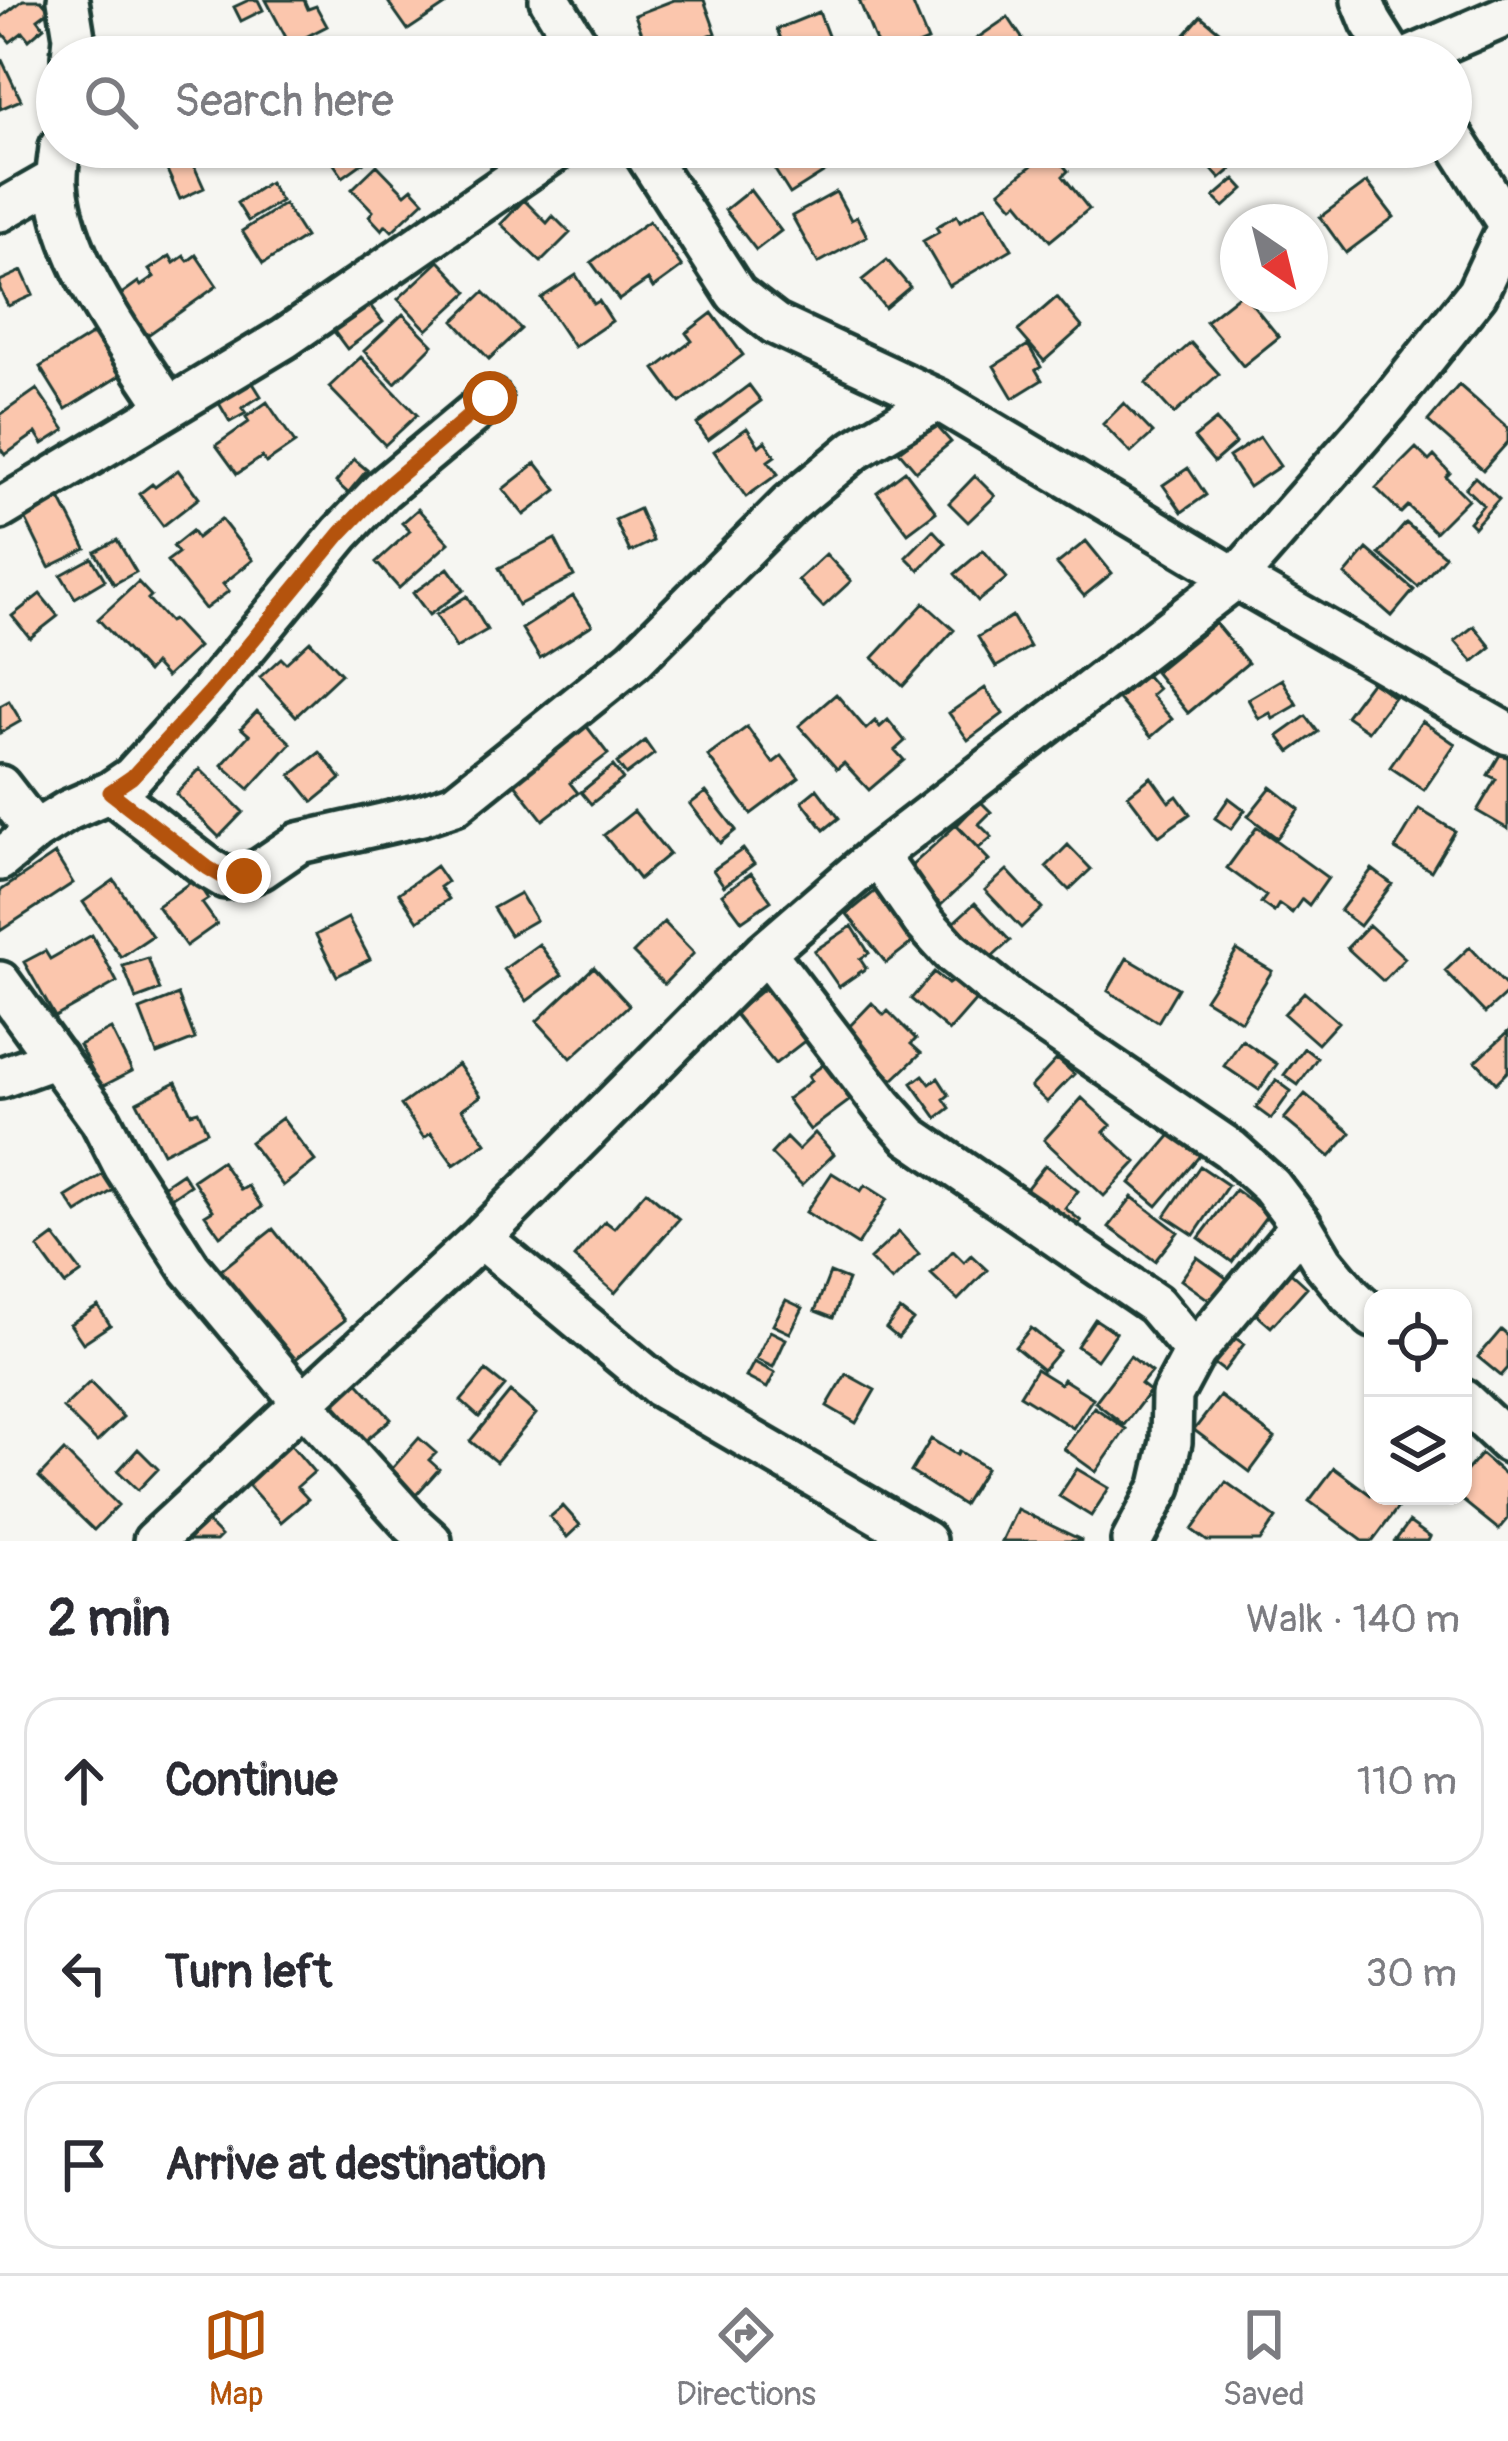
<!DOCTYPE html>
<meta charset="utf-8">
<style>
:root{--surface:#fff;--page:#f7f7f7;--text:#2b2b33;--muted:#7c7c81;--line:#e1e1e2;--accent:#b45309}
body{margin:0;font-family:Pangolin,sans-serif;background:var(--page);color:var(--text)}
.controls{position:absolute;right:36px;bottom:36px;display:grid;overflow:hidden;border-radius:24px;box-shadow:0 3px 9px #0004}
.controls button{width:108px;height:108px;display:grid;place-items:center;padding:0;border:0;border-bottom:3px solid var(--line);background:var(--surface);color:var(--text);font:60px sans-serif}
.compass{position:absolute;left:1220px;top:204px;width:108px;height:108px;border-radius:50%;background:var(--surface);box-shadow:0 3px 9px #0004;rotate:145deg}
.stop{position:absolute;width:36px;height:36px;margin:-27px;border:9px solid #b45309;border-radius:50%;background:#fff}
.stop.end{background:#b45309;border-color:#fff;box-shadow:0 3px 12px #0008}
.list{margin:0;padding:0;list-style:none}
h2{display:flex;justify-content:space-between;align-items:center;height:156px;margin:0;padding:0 48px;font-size:51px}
h2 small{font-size:39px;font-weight:400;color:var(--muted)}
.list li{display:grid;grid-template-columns:78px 1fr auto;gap:36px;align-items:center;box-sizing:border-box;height:168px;margin:0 24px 24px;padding:0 24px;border:3px solid var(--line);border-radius:36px}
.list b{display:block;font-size:45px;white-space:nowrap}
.list em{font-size:39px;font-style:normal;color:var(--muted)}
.icon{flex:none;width:66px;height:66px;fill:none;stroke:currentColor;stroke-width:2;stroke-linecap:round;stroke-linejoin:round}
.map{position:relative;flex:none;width:1508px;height:1541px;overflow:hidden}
.search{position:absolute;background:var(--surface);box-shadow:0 3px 9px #0004;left:36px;right:36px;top:36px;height:132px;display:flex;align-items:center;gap:30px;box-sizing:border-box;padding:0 42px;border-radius:66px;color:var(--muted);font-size:45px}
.sheet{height:732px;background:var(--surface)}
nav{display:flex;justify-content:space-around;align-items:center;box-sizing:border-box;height:168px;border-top:3px solid var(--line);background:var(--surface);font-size:33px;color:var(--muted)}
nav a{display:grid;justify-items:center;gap:6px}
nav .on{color:var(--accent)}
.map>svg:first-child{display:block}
.building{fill:#fbc6ad;stroke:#1f3d34;stroke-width:3}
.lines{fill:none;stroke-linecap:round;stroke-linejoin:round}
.minor-casing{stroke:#1f3d34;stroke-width:48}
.minor{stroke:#f6f6f2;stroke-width:39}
.route{stroke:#b45309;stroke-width:15}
</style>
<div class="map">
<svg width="1508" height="1541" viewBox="0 0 1508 1541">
<rect width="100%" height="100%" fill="#f6f6f2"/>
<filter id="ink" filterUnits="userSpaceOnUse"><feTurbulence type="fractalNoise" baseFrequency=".00833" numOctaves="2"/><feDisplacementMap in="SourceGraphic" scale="24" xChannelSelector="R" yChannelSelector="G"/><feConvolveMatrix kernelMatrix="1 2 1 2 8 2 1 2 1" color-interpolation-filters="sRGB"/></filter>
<g filter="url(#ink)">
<path class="building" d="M23,0H41L50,10L38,19L44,27L29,40L23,32L10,42L0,30V18Z
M249,0H258L263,10L241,21L234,7Z
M266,0H304L308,9L316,6L327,26L290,45Z
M393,0H453L408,30L389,3Z
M674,0H704L716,33L696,40L698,46L680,54L677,44L650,54L635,15Z
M859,0H911L928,41L889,57H882Z
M819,12L836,57H788L777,29Z
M1201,16L1225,36L1207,57H1202L1181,39Z
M1008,17L1034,56L1032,57H988L976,39Z
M0,56L21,100L0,109Z
M125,147H154L157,157L133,166Z
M322,147H368L374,155L343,177Z
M769,147H844L850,156L790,194L763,151Z
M1212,147H1239L1247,156L1220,179L1201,157Z
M1051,150L1068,171L1063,176L1089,209L1050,241L1018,202L1013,206L1000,191Z
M191,159L204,188L180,199L167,170Z
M377,165L405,194L412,188L424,201L392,231L386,225L382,230L369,216L373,211L352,189Z
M1235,179L1244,189L1224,207L1214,197Z
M269,182L281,201L248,221L237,203Z
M1367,182L1394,217L1346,253L1320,217Z
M750,190L781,231L756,250L725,210Z
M836,192L851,220L857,217L867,236L818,263L792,216Z
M524,200L547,223L553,216L570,233L541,262L501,224Z
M284,204L305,237L263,264L242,231Z
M986,205L1012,249L949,286L923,241L939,232L936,227L957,215L960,221Z
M649,221L682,267L653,288L648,280L619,300L591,262Z
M196,255L217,286L145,337L117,297L138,282L141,286L154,277L149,270L170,256L174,263L184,256L188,261Z
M887,260L910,287L885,308L862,280Z
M439,261L468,292L427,330L398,299Z
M22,271L33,295L8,306L0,289V281Z
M576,275L594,304L599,301L612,321L574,347L541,298Z
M484,292L521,329L489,359L454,321Z
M1240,294H1244L1279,337L1243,366L1206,321Z
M1057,297L1082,327L1044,361L1018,331Z
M365,299L383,322L347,349L330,326Z
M712,313L743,355L680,403L655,369L692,341L686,333Z
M403,314L433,345L395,383L364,351Z
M107,325L134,367L66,409L40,367Z
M1191,343L1219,374L1174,414L1146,383Z
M1028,345L1041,367L1036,370L1042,380L1013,398L994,366Z
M361,357L417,415L385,445L329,387Z
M246,372L261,396L242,408L246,413L230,422L213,393Z
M749,385L761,401L708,440L697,424Z
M1459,385L1508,428V442L1483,470L1428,421Z
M37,389L65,430L43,444L36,433L5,455L0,448V415Z
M267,402L295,443L266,463L262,457L237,474L216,445L249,422L246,417Z
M1124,403L1153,433L1131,453L1103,424Z
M1216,420L1236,443L1214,462L1194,438Z
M934,423L951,442L916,471L899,451Z
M747,428L759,446L765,441L775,456L768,461L778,474L746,497L714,451Z
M1260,437L1280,466L1249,487L1229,457Z
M1416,448L1429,461L1434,456L1450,473L1446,477L1468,499L1435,532L1408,506L1401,513L1376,488Z
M354,459L367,470L348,493L336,482Z
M536,463L557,490L524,515L503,489Z
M1188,468L1206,495L1182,512L1163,485Z
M178,470L199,498L163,526L139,494L152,484L155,487Z
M905,471L936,512L908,533L877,492Z
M975,476L995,496L968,522L949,503Z
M1475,477L1499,499L1474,527L1469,522L1483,505L1465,488Z
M60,498L86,549L49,567L24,516Z
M418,509L449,543L399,588L376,562L410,531L402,523Z
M639,509L653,541L630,552L615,520Z
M221,519L253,560L223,584L229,591L205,609L167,561L178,553L173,546L192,531L197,538Z
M1406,523L1445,556L1418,587L1379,554Z
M933,530L945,543L919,570L906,557Z
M555,539L574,576L518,605L499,568Z
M117,540L136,572L114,584L95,552Z
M1086,541L1112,573L1084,596L1057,564Z
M1367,549L1414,590L1392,616L1345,575Z
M983,550L1007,578L978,601L955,574Z
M826,554L851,581L823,607L798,580Z
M92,558L105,580L75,598L61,575Z
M448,568L464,590L429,615L413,593Z
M138,582L151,596L148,599L169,622L173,620L198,647L166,677L154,664L147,672L98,619Z
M40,594L58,616L30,638L12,616Z
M467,596L487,630L456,648L436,615Z
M573,596L592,625L540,658L522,629Z
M924,603L954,630L903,686L873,658Z
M1012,616L1030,647L996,667L978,637Z
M1215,623L1248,663L1188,713L1155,672Z
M1474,626L1491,647L1473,662L1455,641Z
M310,641L341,674L296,716L260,677L281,658L286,663Z
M1146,675L1158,689L1151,695L1172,719L1151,737L1118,699Z
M1282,679L1297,705L1273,719L1270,713L1259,719L1248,699Z
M1372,681L1394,697L1368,731L1346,716Z
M985,688L1003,714L968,740L949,713Z
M836,694L866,729L875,721L880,727L888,720L905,741L895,750L904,760L869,790L844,763L837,769L799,726Z
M9,701L21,721L0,733V706Z
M257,711L291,743L249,789L222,765L249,735L241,728Z
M578,715L608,754L570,783L578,793L543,820L505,771Z
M1306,716L1318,732L1290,752L1278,736Z
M1422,721L1455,744L1424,790L1390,767Z
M747,727L773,763L782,756L799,778L751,814L708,756Z
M645,741L654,754L626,775L617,763Z
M320,752L341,779L313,802L291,775Z
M1501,753L1508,758V829L1477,811L1496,779L1488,775Z
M613,766L623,779L591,804L581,792Z
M200,769L243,812L219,837L176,794Z
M1151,777L1169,802L1177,796L1190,814L1159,836L1128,795Z
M1271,787L1299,809L1277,838L1248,816Z
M817,789L839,818L824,830L802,801Z
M706,792L736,830L720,843L690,804Z
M1229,798L1245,810L1231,829L1215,818Z
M980,801L991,812L979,824L992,837L979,848L957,825Z
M1419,809L1455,831L1431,871L1395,849Z
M634,811L669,854L639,879L604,835Z
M956,825L989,860L941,905L907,870Z
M1257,827L1328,878L1309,905L1302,899L1292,913L1279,904L1274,912L1261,903L1266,896L1227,868Z
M1068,845L1091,869L1069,890L1046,867Z
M743,849L754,864L724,886L713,870Z
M55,854L73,883L0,931V891Z
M436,866L447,882L440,887L449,899L418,921L399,893Z
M1372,869L1392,884L1360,926L1340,911Z
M1007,870L1042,908L1021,928L985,890Z
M751,873L771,901L742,921L722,894Z
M195,879L208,899L202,903L217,924L186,946L157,906Z
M114,880L152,936L121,957L83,902Z
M879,888L918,938L886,963L847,914Z
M520,893L536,920L510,935L493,908Z
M975,903L1010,941L989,960L954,922Z
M348,918L370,959L337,976L316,935Z
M664,922L694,953L664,984L633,953Z
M1369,925L1405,958L1383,981L1347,948Z
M852,926L869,953L860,959L866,968L839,987L814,951Z
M92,935L117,982L55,1017L24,962L45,951L50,959Z
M539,944L562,975L527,1001L504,969Z
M1470,947L1508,988V992L1485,1013L1445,971Z
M1237,950L1272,971L1241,1021L1205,999Z
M148,958L160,990L136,999L123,966Z
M1127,958L1178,988L1158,1022L1108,991Z
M594,967L629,1005L571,1058L537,1021Z
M934,972L948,984L954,980L977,999L949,1031L911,999Z
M772,982L788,1002L781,1009L806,1040L775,1064L734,1013Z
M1304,992L1338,1022L1318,1044L1284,1014Z
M178,995L195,1039L157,1054L140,1010Z
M872,1003L884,1015L888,1011L916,1039L911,1044L921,1053L893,1080L845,1031Z
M111,1029L132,1071L101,1087L79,1045Z
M1508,1032V1071L1496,1083L1476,1061Z
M1242,1040L1277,1064L1259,1090L1224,1066Z
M1304,1048L1317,1058L1298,1085L1284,1075Z
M831,1059L857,1095L810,1130L787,1099L811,1081L808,1076Z
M1057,1059L1074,1074L1047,1102L1031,1087Z
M458,1064L481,1096L462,1109L486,1143L454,1165L431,1133L424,1138L401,1105Z
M923,1075L930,1084L938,1078L949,1095L944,1099L950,1108L937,1118L912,1083Z
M1276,1080L1291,1091L1271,1119L1256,1108Z
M176,1082L191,1113L198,1111L207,1131L163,1153L137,1102Z
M1305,1094L1351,1133L1330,1157L1284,1119Z
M1082,1098L1111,1125L1104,1132L1136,1162L1104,1196L1044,1140Z
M282,1118L315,1161L283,1186L250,1142Z
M1176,1129L1203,1152L1157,1206L1130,1183Z
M815,1133L834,1154L802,1185L771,1154L786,1138L798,1150Z
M221,1161L241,1190L248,1186L262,1207L220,1236L205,1215L213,1210L193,1180Z
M1045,1165L1078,1191L1065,1208L1081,1221L1069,1236L1019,1198Z
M1200,1166L1228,1185L1194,1235L1165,1216Z
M105,1173L115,1189L77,1213L66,1197Z
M182,1173L190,1185L165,1202L157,1190Z
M832,1173L861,1191L865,1185L887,1199L858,1245L806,1212Z
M1235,1190L1268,1214L1232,1262L1199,1238Z
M646,1191L679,1219L615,1293L574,1257L605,1221L614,1228Z
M1132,1197L1178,1232L1155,1261L1109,1227Z
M273,1229L345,1320L292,1362L220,1271Z
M899,1232L919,1254L892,1281L870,1259Z
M54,1236L82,1273L65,1285L38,1248Z
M953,1251L964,1262L971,1255L987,1270L958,1300L931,1274Z
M1197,1257L1232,1282L1216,1305L1181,1280Z
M1285,1267L1307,1287L1271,1327L1249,1308Z
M830,1273L848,1280L833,1318L815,1311Z
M786,1300L803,1308L790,1333L773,1325Z
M98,1306L110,1325L83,1343L70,1324Z
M900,1310L913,1320L898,1338L886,1328Z
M1095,1319L1116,1333L1097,1360L1077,1346Z
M1031,1328L1059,1351L1043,1370L1015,1347Z
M1501,1330L1508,1336V1368L1501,1376L1478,1357Z
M770,1331L786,1339L773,1367L756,1359Z
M1227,1332L1244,1344L1224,1371L1208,1359Z
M1130,1356L1151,1372L1141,1384L1150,1391L1124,1425L1095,1402Z
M754,1362L775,1373L767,1388L746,1377Z
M1036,1369L1060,1384L1063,1379L1093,1398L1073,1428L1020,1395Z
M486,1371L505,1386L479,1417L461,1401Z
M846,1374L875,1390L856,1423L827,1406Z
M354,1378L391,1419L364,1442L328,1401Z
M90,1382L123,1417L97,1442L63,1408Z
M510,1392L536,1414L496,1462L470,1441Z
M1220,1396L1275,1438L1250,1472L1194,1430Z
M1094,1407L1126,1429L1096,1472L1064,1449Z
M285,1438L314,1472L297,1487L308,1499L281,1522L241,1477Z
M419,1438L436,1453L429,1460L439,1469L416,1495L389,1472Z
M931,1439L957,1455L959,1451L986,1468L963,1505L911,1472Z
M138,1449L158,1469L138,1490L118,1471Z
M64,1451L118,1505L94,1530L39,1477Z
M1481,1454L1508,1477V1519L1499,1530L1457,1496H1463V1475Z
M1334,1468L1372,1496H1386L1399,1506L1373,1541H1363L1309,1501Z
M1077,1469L1109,1488L1091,1516L1059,1496Z
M1226,1482L1276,1518L1260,1541H1207L1192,1530Z
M563,1506L580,1525L567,1537L550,1517Z
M1017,1509L1081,1540V1541H1002Z
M202,1517L221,1536L216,1541H177Z
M1409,1522L1430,1537L1428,1541H1395Z"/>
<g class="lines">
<g class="minor-casing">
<path id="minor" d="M68,0L74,37L72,57
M550,0L585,57
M1362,0L1371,22L1393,57
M1411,57L1508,15
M1451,134L1508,224
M60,147C59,159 56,172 57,184C64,263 126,342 168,407
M641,147L736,294L775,324L938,400L1236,578L1508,734
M0,211L56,179
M0,509L285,338L561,147
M0,786L35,831
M110,792L208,868L225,878L244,876L261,869L299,843L422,815L455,804L634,660L790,504L855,450L938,400
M877,855L923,921L950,951L1008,998L1230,1149L1271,1186L1301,1225L1323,1262L1351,1296L1373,1317
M0,860L35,831L69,810L110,792L132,777L210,691L341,533L382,490L491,399
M765,952L883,1106L910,1136L1155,1304L1195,1352
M0,982L101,1121L124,1166L190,1268L303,1403L411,1523L431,1541
M0,1078L56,1058
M481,1238L660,1387L925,1541
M1463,1400L1508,1442
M154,1541L481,1238L765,952L877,855L1236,578L1387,406L1477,293L1508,227
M1132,1541L1161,1486L1171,1442L1172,1395L1195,1352L1301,1225"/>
</g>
<use href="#minor" class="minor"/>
</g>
</g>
<g class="lines" filter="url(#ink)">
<path class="route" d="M244,876L225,878L208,868L110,792L132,777L210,692L341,533L382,490L490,398"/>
</g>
</svg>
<div class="controls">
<button><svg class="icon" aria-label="locate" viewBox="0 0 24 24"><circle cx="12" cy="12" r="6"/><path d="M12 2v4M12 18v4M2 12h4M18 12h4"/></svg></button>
<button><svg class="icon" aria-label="layers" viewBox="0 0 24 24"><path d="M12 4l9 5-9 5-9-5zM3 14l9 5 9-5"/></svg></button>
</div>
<svg class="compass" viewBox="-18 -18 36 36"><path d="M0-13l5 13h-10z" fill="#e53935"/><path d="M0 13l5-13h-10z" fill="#7c7c81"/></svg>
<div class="stop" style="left:490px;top:398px"></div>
<div class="stop end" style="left:244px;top:876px"></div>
<div class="search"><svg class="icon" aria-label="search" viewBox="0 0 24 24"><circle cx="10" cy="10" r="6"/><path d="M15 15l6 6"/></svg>Search here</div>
</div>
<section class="sheet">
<h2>2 min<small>Walk · 140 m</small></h2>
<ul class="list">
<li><svg class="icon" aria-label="ahead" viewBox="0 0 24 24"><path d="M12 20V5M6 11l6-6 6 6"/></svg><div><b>Continue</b></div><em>110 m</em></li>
<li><svg class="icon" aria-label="left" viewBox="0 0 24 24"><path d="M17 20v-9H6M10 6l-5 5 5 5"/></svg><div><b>Turn left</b></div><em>30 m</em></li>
<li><svg class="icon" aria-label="arrive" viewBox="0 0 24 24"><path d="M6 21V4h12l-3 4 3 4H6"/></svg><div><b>Arrive at destination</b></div></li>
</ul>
</section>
<nav>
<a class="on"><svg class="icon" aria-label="map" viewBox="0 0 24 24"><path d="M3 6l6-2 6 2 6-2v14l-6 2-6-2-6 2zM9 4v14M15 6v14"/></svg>Map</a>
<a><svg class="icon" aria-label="directions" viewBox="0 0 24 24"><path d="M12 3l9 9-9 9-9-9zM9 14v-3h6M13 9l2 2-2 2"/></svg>Directions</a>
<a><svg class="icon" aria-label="saved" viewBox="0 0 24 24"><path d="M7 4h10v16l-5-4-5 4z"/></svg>Saved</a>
</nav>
